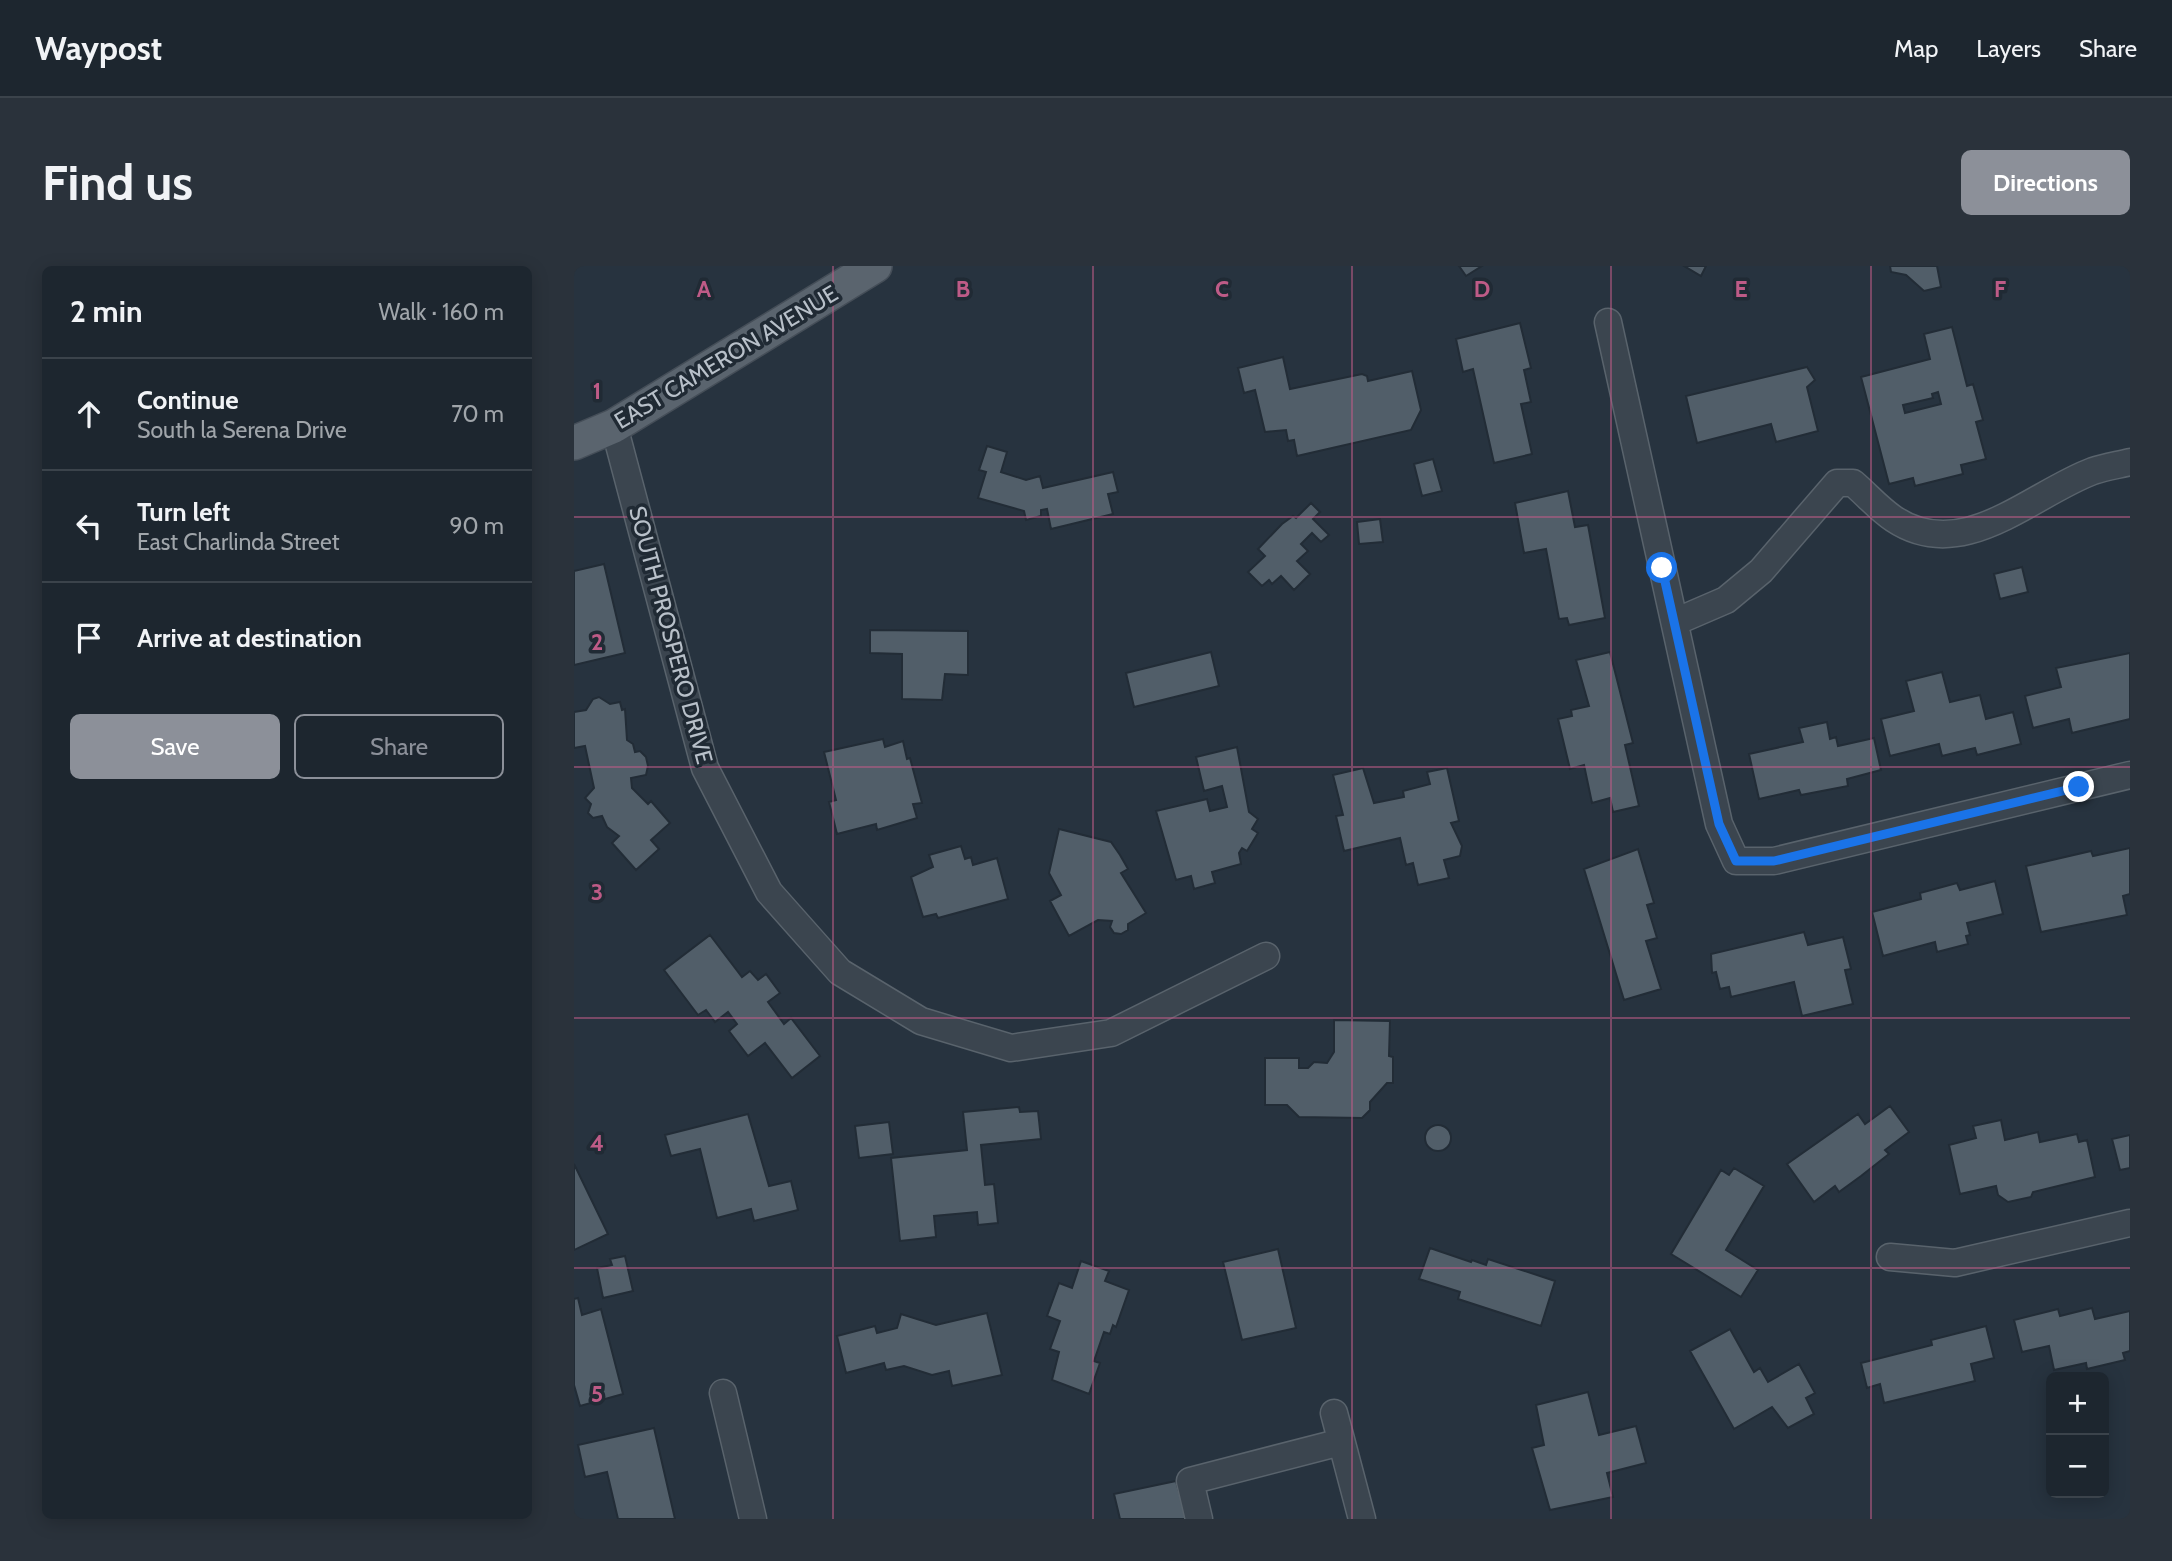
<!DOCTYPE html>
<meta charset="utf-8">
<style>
:root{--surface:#1d262f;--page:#2a323b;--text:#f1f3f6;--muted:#a0a5aa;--line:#3b434b;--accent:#8c9099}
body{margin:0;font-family:Cabin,sans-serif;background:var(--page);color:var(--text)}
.controls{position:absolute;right:21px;bottom:21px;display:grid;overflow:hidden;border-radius:10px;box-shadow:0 4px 18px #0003}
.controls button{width:63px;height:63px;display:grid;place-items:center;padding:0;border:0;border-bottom:2px solid var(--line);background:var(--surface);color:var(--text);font:35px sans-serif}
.stop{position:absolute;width:21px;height:21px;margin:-16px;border:5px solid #1a73e8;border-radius:50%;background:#fff}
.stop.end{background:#1a73e8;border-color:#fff;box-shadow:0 2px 7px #0008}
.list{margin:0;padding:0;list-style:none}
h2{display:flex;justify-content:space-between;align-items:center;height:91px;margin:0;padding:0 28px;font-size:30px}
h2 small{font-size:23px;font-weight:400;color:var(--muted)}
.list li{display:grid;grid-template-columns:46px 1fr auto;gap:21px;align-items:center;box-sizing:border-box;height:112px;padding:0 28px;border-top:2px solid var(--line)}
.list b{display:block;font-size:26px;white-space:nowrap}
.list p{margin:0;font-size:23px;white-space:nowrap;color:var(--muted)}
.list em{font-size:23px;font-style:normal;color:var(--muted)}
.actions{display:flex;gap:14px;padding:21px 28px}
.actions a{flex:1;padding:16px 0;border:2px solid var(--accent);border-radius:10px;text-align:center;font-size:24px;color:var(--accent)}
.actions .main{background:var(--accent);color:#fff}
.icon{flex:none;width:38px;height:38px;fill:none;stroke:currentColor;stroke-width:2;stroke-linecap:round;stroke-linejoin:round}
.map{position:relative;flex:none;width:1556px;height:1253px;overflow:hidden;border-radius:10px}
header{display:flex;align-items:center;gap:42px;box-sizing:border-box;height:98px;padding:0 35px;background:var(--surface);border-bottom:2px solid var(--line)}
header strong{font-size:33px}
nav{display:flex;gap:38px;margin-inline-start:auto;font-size:24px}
.intro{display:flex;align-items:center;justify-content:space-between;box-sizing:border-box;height:168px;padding:0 42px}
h1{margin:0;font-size:49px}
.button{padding:18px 32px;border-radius:10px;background:var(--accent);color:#fff;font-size:24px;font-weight:700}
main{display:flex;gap:42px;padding:0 42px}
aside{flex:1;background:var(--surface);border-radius:10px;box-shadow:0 4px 18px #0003}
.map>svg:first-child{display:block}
.building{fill:#515e69;stroke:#222c36;stroke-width:2;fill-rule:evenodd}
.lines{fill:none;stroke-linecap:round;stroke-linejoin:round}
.minor-casing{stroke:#59636c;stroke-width:29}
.major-casing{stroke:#454e58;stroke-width:36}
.minor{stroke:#3b454f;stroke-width:26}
.major{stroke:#5a646e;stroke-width:33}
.route{stroke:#1a73e8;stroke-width:9}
.grid{fill:none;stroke:#be5b87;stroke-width:2;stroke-opacity:0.55}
.labels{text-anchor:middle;stroke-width:7;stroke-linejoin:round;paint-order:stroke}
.street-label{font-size:23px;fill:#b8c0c9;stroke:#202a34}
.grid-label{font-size:23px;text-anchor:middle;font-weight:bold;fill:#be5b87;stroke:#202a34;stroke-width:7;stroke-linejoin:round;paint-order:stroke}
</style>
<header>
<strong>Waypost</strong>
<nav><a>Map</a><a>Layers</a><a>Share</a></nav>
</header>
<div class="intro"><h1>Find us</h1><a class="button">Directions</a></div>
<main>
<aside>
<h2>2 min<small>Walk · 160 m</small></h2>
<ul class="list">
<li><svg class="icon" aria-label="ahead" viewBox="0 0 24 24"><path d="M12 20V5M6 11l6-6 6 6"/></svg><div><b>Continue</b><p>South la Serena Drive</p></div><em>70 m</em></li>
<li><svg class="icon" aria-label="left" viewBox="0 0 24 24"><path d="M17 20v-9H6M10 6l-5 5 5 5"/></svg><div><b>Turn left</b><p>East Charlinda Street</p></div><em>90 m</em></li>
<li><svg class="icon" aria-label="arrive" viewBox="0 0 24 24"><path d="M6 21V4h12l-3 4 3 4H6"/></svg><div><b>Arrive at destination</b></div></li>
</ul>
<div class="actions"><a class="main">Save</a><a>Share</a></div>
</aside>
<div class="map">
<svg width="1556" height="1253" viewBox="0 0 1556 1253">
<rect width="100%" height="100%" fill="#27333f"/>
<path class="building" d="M885,0H908L892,10Z
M1110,0H1132L1127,10Z
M1316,0H1363L1367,21L1350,25L1332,9L1317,6Z
M946,57L957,102L950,104L957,136L947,138L958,188L920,197L899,103L889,106L882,73Z
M1378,61L1393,120L1399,118L1409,154L1402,156L1412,193L1387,199L1389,208L1341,220L1339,212L1315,218L1287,111L1356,93L1350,68ZM1364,126L1367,138L1331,147L1329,139L1359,132L1358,128Z
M709,91L716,123L788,108L793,110L794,115L838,105L847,144L837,164L723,190L720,174L714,175L712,164L691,166L681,124L670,127L664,102Z
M1233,101L1241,114L1233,121L1244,165L1202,176L1197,158L1123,177L1112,130Z
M413,180L433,186L427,206L452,214L466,210L469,222L539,206L544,226L534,228L539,248L477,263L473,243L467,244V250L452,254L450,245L404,232L412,206L405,204Z
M859,193L868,225L848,230L840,198Z
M994,225L1001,261L1014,259L1031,352L995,359L993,352L985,353L972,283L950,287L941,237Z
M737,237L746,246L739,253L755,269L747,276L738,267L727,278L734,285L723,295L736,308L720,324L707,310L698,318L695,314L688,320L674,306L691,290L684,283L708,258L719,250L722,252Z
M806,253L809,276L785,278L783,256Z
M30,298L51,387L0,399V305Z
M1448,301L1454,326L1426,333L1420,308Z
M296,364L394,365V409L371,408L368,434L328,433V388L296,387Z
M637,386L645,420L560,441L552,407Z
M1036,386L1059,477L1051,479L1065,540L1039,546L1036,532L1018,537L1010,499L996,503L984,453L998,450L997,444L1015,440L1002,394Z
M1556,387V453L1498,467L1495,453L1459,462L1451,430L1487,421L1482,402Z
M1368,406L1376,436L1406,429L1412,453L1439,446L1447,478L1403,489L1401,482L1368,490L1365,478L1316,490L1307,453L1340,445L1332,415Z
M25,431L36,438L46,436L48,444L51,443L53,474L59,478L61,486L66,485L72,491L74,500L72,509L57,512L58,522L74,538L77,535L96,557L77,574L85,583L62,604L38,577L45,570L33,561L28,550L19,552L14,547L17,538L11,532L20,522L11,480L0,482V446L12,444L19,433Z
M1253,456L1256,473L1262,471L1264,480L1300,472L1307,504L1273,513L1274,520L1227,529L1225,524L1185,533L1175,488L1229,476L1225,462Z
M309,473L311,481L329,475L333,493L336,492L348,537L339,538L343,552L303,564L302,558L263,568L255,536L262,534L250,486Z
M663,481L675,546L684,553L678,563L684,567L673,585L668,582L665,587L667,598L638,606L641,617L620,623L617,610L602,614L582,545L633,533L636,545L653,541L648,520L630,525L622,491Z
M789,502L800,537L830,531L829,525L856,518L853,506L873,502L885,555L877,557L888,580L886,590L870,594L875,612L844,619L839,597L832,599L826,572L770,585L762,550L769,549L759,509Z
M485,563L537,576L546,589L554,603L547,607L572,647L554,658V664L547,668L540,667L536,661L538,655L524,654L495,670L476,635L487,629L475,607Z
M387,580L391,593L397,591L399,599L423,592L434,633L364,652L362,648L349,651L337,611L359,601L355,589Z
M1556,582V628L1549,630L1553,649L1467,666L1452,600L1517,585L1519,590Z
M1064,583L1080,637L1073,639L1083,672L1072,675L1087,723L1050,734L1010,603Z
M1421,615L1429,648L1393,657L1396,669L1392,670L1394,678L1363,686L1361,676L1309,690L1298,646L1347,633L1346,627L1383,617L1386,624Z
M1230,666L1234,679L1269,671L1277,703L1271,704L1279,738L1228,750L1220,716L1157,731L1155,721L1146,723L1142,706L1138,707L1137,688Z
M136,669L168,711L176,705L184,714L192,708L206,727L194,736L210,758L217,752L246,790L218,812L191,777L174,790L155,765L163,758L154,746L141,756L132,744L124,749L90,704Z
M760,754L816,755L815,790L819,791V817H813L796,836V844L788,852L725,851L713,839H691V792H725V802H734L740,796L753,797L760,786Z
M1316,840L1335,866L1311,884L1315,888L1287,910L1265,926L1261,920L1240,936L1213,898L1284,848L1291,858Z
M445,841L446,846L464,845L467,873L407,879L411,919L420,918L424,957L404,959L403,946L360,950L362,971L326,975L317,892L393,884L389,846Z
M174,848L195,920L217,915L224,944L180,955L177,943L143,952L126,883L97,890L91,869Z
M1427,854L1431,874L1464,866L1466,876L1503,868L1505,876L1513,874L1521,911L1459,926L1457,931L1434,936L1424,929L1422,920L1386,928L1375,879L1402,872L1399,860Z
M315,856L319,888L285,892L281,860Z
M851 872a13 13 0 1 1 26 0a13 13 0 1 1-26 0Z
M1556,869V902L1546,904L1538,873Z
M0,898L34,968L0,984Z
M1160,902L1190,920L1152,984L1184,1004L1167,1031L1097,988L1147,904L1155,909Z
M856,982L897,996L898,994L912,999L914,993L981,1015L967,1060L884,1033L886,1026L845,1013Z
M704,983L722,1062L668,1074L649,996Z
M51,990L59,1025L29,1032L23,1002L38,999L36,993Z
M507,995L535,1005L531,1015L555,1024L542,1061L539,1059L536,1068L530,1066L520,1095L526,1097L515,1128L478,1114L485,1086L476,1083L486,1055L473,1050L485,1017L498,1022Z
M4,1032L8,1049L27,1043L49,1128L6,1140L0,1119V1033Z
M1518,1042L1521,1053L1556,1045V1085L1549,1087L1551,1094L1513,1103L1512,1097L1480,1104L1475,1080L1448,1086L1440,1054L1484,1043L1486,1050Z
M413,1047L428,1109L378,1120L375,1105L358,1109L330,1100L312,1104L310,1097L272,1107L263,1070L301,1060L303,1067L323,1062L327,1048L362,1059Z
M1412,1060L1420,1092L1397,1098L1401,1115L1310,1137L1306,1118L1293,1122L1287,1097L1358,1079L1357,1074Z
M1156,1063L1180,1106L1186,1102L1194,1116L1225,1098L1241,1127L1232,1132L1240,1148L1214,1162L1198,1141L1160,1163L1116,1085Z
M1014,1126L1025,1169L1062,1160L1072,1197L1033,1207L1039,1231L976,1244L958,1182L970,1179L962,1139Z
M80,1162L101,1253H44L33,1206L11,1211L4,1179Z
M602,1215L613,1253H546L540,1228Z"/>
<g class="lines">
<g class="minor-casing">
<path id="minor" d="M1034,56L1145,558L1162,595H1200L1556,509
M40,160L131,502L195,626L266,706L347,755L437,782L537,767L692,690
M1101,356L1152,334L1187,305L1263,217H1279C1292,228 1305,243 1320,253C1389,299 1457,228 1519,205C1531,201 1544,199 1556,196
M1316,991L1381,997L1556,957
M149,1127L179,1253
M760,1147L788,1253
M625,1253L616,1215L767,1176"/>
</g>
<g class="major-casing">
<path id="major" d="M0,177L40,160L301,0"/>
</g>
<use href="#minor" class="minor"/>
<use href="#major" class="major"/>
</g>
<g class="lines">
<path class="route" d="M1088,302L1145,558L1162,595H1200L1505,521"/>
</g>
<path class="grid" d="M259,0V1253M519,0V1253M778,0V1253M1037,0V1253M1297,0V1253M0,251H1556M0,501H1556M0,752H1556M0,1002H1556"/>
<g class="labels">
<g class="street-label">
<text transform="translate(152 91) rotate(-31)" y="8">EAST CAMERON AVENUE</text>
<text transform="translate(97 369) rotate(75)" y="8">SOUTH PROSPERO DRIVE</text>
</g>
</g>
<g class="grid-label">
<text x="130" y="31">A</text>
<text x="389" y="31">B</text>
<text x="648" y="31">C</text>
<text x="908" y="31">D</text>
<text x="1167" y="31">E</text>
<text x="1426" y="31">F</text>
<text x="23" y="133">1</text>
<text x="23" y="384">2</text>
<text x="23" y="634">3</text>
<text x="23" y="885">4</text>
<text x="23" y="1136">5</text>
</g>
</svg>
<div class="controls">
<button>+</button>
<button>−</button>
</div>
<div class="stop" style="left:1088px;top:302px"></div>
<div class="stop end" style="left:1505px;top:521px"></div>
</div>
</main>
